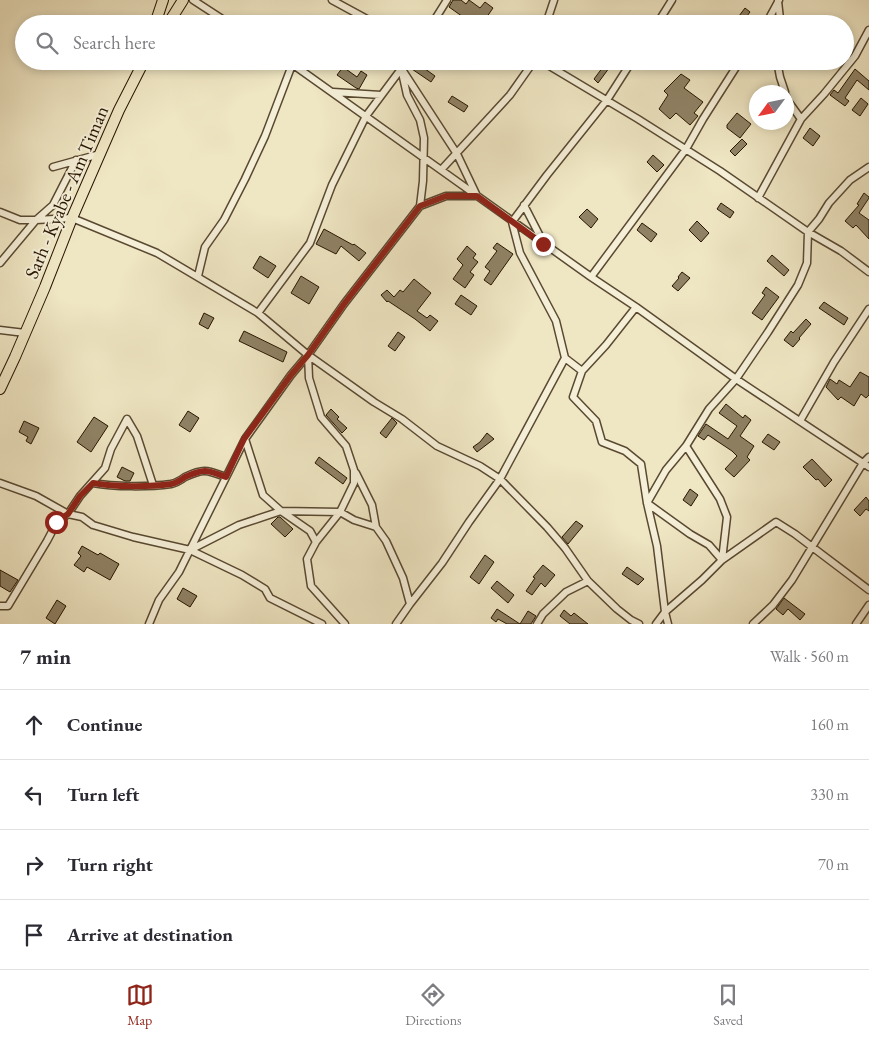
<!DOCTYPE html>
<meta charset="utf-8">
<style>
:root{--surface:#fff;--page:#f2f2f3;--text:#2b2b33;--muted:#7c7c81;--line:#e1e1e2;--accent:#8f2418}
body{margin:0;font-family:"EB Garamond",serif;background:var(--page);color:var(--text)}
.compass{position:absolute;left:749px;top:85px;width:45px;height:45px;border-radius:50%;background:var(--surface);box-shadow:0 2px 8px #0003;rotate:237deg}
.stop{position:absolute;width:15px;height:15px;margin:-11px;border:4px solid #8f2418;border-radius:50%;background:#fff}
.stop.end{background:#8f2418;border-color:#fff;box-shadow:0 1px 5px #0008}
.list{margin:0;padding:0;list-style:none}
h2{display:flex;justify-content:space-between;align-items:center;height:65px;margin:0;padding:0 20px;font-size:21px}
h2 small{font-size:16px;font-weight:400;color:var(--muted)}
.list li{display:grid;grid-template-columns:32px 1fr auto;gap:15px;align-items:center;box-sizing:border-box;height:70px;padding:0 20px;border-top:1px solid var(--line)}
.list b{display:block;font-size:19px;white-space:nowrap}
.list em{font-size:16px;font-style:normal;color:var(--muted)}
.icon{flex:none;width:28px;height:28px;fill:none;stroke:currentColor;stroke-width:2;stroke-linecap:round;stroke-linejoin:round}
.map{position:relative;flex:none;width:869px;height:624px;overflow:hidden}
.search{position:absolute;background:var(--surface);box-shadow:0 2px 8px #0003;left:15px;right:15px;top:15px;height:55px;display:flex;align-items:center;gap:12px;box-sizing:border-box;padding:0 18px;border-radius:28px;color:var(--muted);font-size:19px}
.sheet{height:345px;background:var(--surface)}
nav{display:flex;justify-content:space-around;align-items:center;box-sizing:border-box;height:70px;border-top:1px solid var(--line);background:var(--surface);font-size:14px;color:var(--muted)}
nav a{display:grid;justify-items:center;gap:2px}
nav .on{color:var(--accent)}
.map>svg:first-child{display:block}
.building{fill:#8f8265;stroke:#271500}
.lines{fill:none;stroke-linecap:round;stroke-linejoin:round}
.minor-casing{stroke:#594931;stroke-width:9}
.trunk-casing{stroke:#271500;stroke-width:12}
.minor{stroke:#f5efd8;stroke-width:6}
.trunk{stroke:#efe6c3;stroke-width:10}
.route{stroke:#8f2418;stroke-width:6}
.labels{text-anchor:middle;stroke-width:4;stroke-linejoin:round;paint-order:stroke}
.street-label{font-size:19px;fill:#271500;stroke:#f5efd8}
</style>
<div class="map">
<svg width="869" height="624" viewBox="0 0 869 624">
<rect width="100%" height="100%" fill="#efe6c3"/>
<filter id="stains"><feTurbulence type="fractalNoise" baseFrequency=".004" numOctaves="4"/><feColorMatrix values="0 0 0 0 .2 0 0 0 0 .09 0 0 0 0 .02 0 0 0 .5 -.17"/></filter>
<radialGradient id="worn" r=".72"><stop offset=".6" stop-color="#630" stop-opacity="0"/><stop offset="1" stop-color="#630" stop-opacity=".3"/></radialGradient>
<path class="building" d="M453,0H461L466,4L469,0L480,8L485,2L493,8L482,24H473L449,7Z
M745,8L750,12L747,16L757,24H733Z
M412,61H414L435,76L431,82L409,67Z
M595,61H608L612,64L598,83L594,79L603,67Z
M343,67L357,77L361,71L367,75L359,89L356,88L337,75Z
M855,69L869,81V90L857,80L845,98L849,101L845,106L830,95L834,90L838,93Z
M681,74L690,80L684,88L703,102L694,113L698,116L690,125L676,113L670,119L659,109L668,95L664,91Z
M452,96L468,106L464,112L448,102Z
M861,98L868,104L860,116L852,110Z
M737,113L751,124L740,138L727,128V125Z
M810,128L820,136L813,146L803,138Z
M742,139L747,144L735,156L730,151Z
M653,155L664,165L657,172L647,162Z
M864,193L869,197V198L859,213L869,220V239L856,225L853,228L845,221L859,205L857,204Z
M721,203L734,212L730,218L717,209Z
M587,209L598,219L591,228L579,217Z
M697,221L709,233L701,242L689,230Z
M642,223L657,234L651,242L637,230Z
M324,229L353,245L354,244L366,253L359,261L341,246L336,254L316,244Z
M497,243L513,254L491,285L484,280L490,271L485,267L497,251L493,248Z
M467,246L476,254L473,258L478,262L470,272L474,275L465,288L453,279L463,265L457,259Z
M772,255L789,270L784,276L767,261Z
M260,256L276,266L268,278L253,268Z
M682,272L690,278L678,291L672,286L679,278L678,277Z
M301,276L319,287L309,304L291,293Z
M414,279L431,293L417,311L427,318L430,315L438,321L430,331L415,319L388,301L387,302L381,295L387,290L394,297L400,290L403,292Z
M766,287L779,297L762,320L752,313L765,295L762,293Z
M461,295L477,306L471,315L455,304Z
M824,302L848,318L844,325L819,308Z
M204,313L214,318L208,329L199,324Z
M806,319L811,324L799,338L800,339L793,347L784,340L791,331L793,333Z
M244,331L287,352L283,362L239,341Z
M398,332L405,337L395,351L388,346Z
M860,372L869,377V395L866,398L861,394L854,406L841,397L838,400L826,387L830,379L837,384L839,380L850,387Z
M726,404L743,418L745,415L751,420L740,436L754,446L747,457L750,460L734,477L725,469L737,456L732,451L708,435L704,440L698,436L706,424L728,439L737,426L719,413Z
M331,409L339,417L337,419L347,428L342,433L326,415Z
M188,411L199,418L190,432L179,425Z
M94,417L108,426L91,452L77,442Z
M392,418L397,423L386,438L380,433Z
M24,421L39,428L31,444L26,441L28,437L19,432Z
M487,433L494,439L477,452L473,447L480,442Z
M768,434L780,442L774,450L762,442Z
M319,457L347,478L343,484L315,463Z
M812,459L832,480L825,487L818,479L816,480L803,467Z
M122,467L134,473L130,481H125L117,477Z
M690,489L698,495L691,506L683,500Z
M866,497L869,501V511L866,509L860,516L854,510Z
M278,517H280L293,529L285,537L271,524Z
M576,521L583,526L568,544L562,537Z
M82,546L98,555L100,553L119,564L110,580L87,567L84,572L74,565L81,556L78,553Z
M485,555L494,562L479,584L470,577Z
M543,565L555,575L545,587L541,583L532,595L526,591L535,578L533,577Z
M627,567L644,579L638,585L622,574Z
M0,570L18,580L10,592L0,586Z
M497,581L514,595L508,603L491,588Z
M183,588L197,596L190,607L177,599Z
M784,598L805,614L800,620L788,609L783,615L776,609Z
M57,600L66,606L55,624L46,618Z
M497,609L520,624L528,611L536,616L531,624H507L498,619L496,622L491,618Z
M564,610L571,616L574,613L588,624H570L560,616Z"/>
<g class="lines">
<g class="minor-casing">
<path id="minor" d="M193,0L230,24
M332,0L376,24
M778,1L780,19V24
M432,24L447,0
M546,24L554,0
M657,24L672,0
M766,24L779,0
M288,61L591,277L636,307L736,379L869,467
M541,61L638,119L720,171L808,232L841,251L869,272
M777,61L780,77L785,92
M403,71L457,154L477,196H446L420,206
M333,92L381,95
M786,96L788,101L801,119
M53,167L100,154
M441,170L510,95L534,61
M758,198L801,119L824,94L855,56L869,30
M524,205L543,242
M0,212L20,220H36L53,205L76,160
M0,263L36,220L72,218L157,253L258,313L308,355L374,402L402,419L437,446L480,466L500,479L547,527L565,548L588,581L617,609L631,620L639,624
M198,276L205,247L224,220L245,179L265,136L292,65
M591,277L686,149L703,119L740,61
M636,307L606,345L582,371L573,397L596,421L602,442L625,451L641,464L647,503L657,546L665,612L668,624
M258,313L310,243L332,185L366,116L407,61
M0,330L25,333
M308,355L309,378L321,417L346,446L354,470V483L340,512L316,542L307,559L311,586L345,624
M565,358L582,371
M800,421L834,362L869,309
M245,439L263,495L281,511L310,531L316,542
M686,446L720,499L727,517L722,560
M356,473L372,505L376,527
M0,483L36,496L68,514L82,517L93,525L133,537L190,550L242,575L265,589L270,598L322,624
M93,483C114,487 149,487 171,484C176,483 181,480 185,477C204,468 207,470 226,477
M190,550L239,525L281,511L340,512L354,520L376,527L386,541L403,578L410,604
M722,560L709,545L690,534L647,503L666,470L686,446L709,409L736,379L768,332L798,285L807,263L808,232L819,219L829,203L850,180L869,167
M0,606H8L47,541L57,522L68,514L80,496L105,468L111,449L127,419L137,436L153,485
M149,624L159,600L179,572L245,439L291,375L308,355L344,304L420,206L423,181L424,138L420,120L407,95L401,68
M396,624L410,604L442,563L469,522L500,479L565,358L556,321L520,253L512,222L547,175L607,100L632,61
M537,624L543,614L566,592L588,581
M656,624L665,612L702,580L722,560L776,522L795,534L869,590
M753,624L773,605L792,580L863,463L869,457
M856,624L869,605"/>
</g>
<g class="trunk-casing">
<path id="trunk" d="M155,24L163,0
M168,24L183,0
M0,389L15,357L45,287L72,218L119,110L144,61"/>
</g>
<use href="#minor" class="minor"/>
<use href="#trunk" class="trunk"/>
</g>
<g class="lines">
<path class="route" d="M56,522L68,514L80,496L93,483C114,487 149,487 171,484C176,483 181,480 185,477C205,468 207,470 226,477L244,439L291,375L308,355L344,304L420,206L446,196H477L543,244"/>
</g>
<g class="labels">
<g class="street-label">
<text transform="translate(66 192) rotate(-67)" y="7">Sarh - Kyabe - Am Timan</text>
</g>
</g>
<rect width="100%" height="100%" filter="url(#stains)"/>
<rect width="100%" height="100%" fill="url(#worn)"/>
</svg>
<svg class="compass" viewBox="-18 -18 36 36"><path d="M0-13l5 13h-10z" fill="#e53935"/><path d="M0 13l5-13h-10z" fill="#7c7c81"/></svg>
<div class="stop" style="left:56px;top:522px"></div>
<div class="stop end" style="left:543px;top:244px"></div>
<div class="search"><svg class="icon" aria-label="search" viewBox="0 0 24 24"><circle cx="10" cy="10" r="6"/><path d="M15 15l6 6"/></svg>Search here</div>
</div>
<section class="sheet">
<h2>7 min<small>Walk · 560 m</small></h2>
<ul class="list">
<li><svg class="icon" aria-label="ahead" viewBox="0 0 24 24"><path d="M12 20V5M6 11l6-6 6 6"/></svg><div><b>Continue</b></div><em>160 m</em></li>
<li><svg class="icon" aria-label="left" viewBox="0 0 24 24"><path d="M17 20v-9H6M10 6l-5 5 5 5"/></svg><div><b>Turn left</b></div><em>330 m</em></li>
<li><svg class="icon" aria-label="right" viewBox="0 0 24 24"><path d="M7 20v-9h11M14 6l5 5-5 5"/></svg><div><b>Turn right</b></div><em>70 m</em></li>
<li><svg class="icon" aria-label="arrive" viewBox="0 0 24 24"><path d="M6 21V4h12l-3 4 3 4H6"/></svg><div><b>Arrive at destination</b></div></li>
</ul>
</section>
<nav>
<a class="on"><svg class="icon" aria-label="map" viewBox="0 0 24 24"><path d="M3 6l6-2 6 2 6-2v14l-6 2-6-2-6 2zM9 4v14M15 6v14"/></svg>Map</a>
<a><svg class="icon" aria-label="directions" viewBox="0 0 24 24"><path d="M12 3l9 9-9 9-9-9zM9 14v-3h6M13 9l2 2-2 2"/></svg>Directions</a>
<a><svg class="icon" aria-label="saved" viewBox="0 0 24 24"><path d="M7 4h10v16l-5-4-5 4z"/></svg>Saved</a>
</nav>
